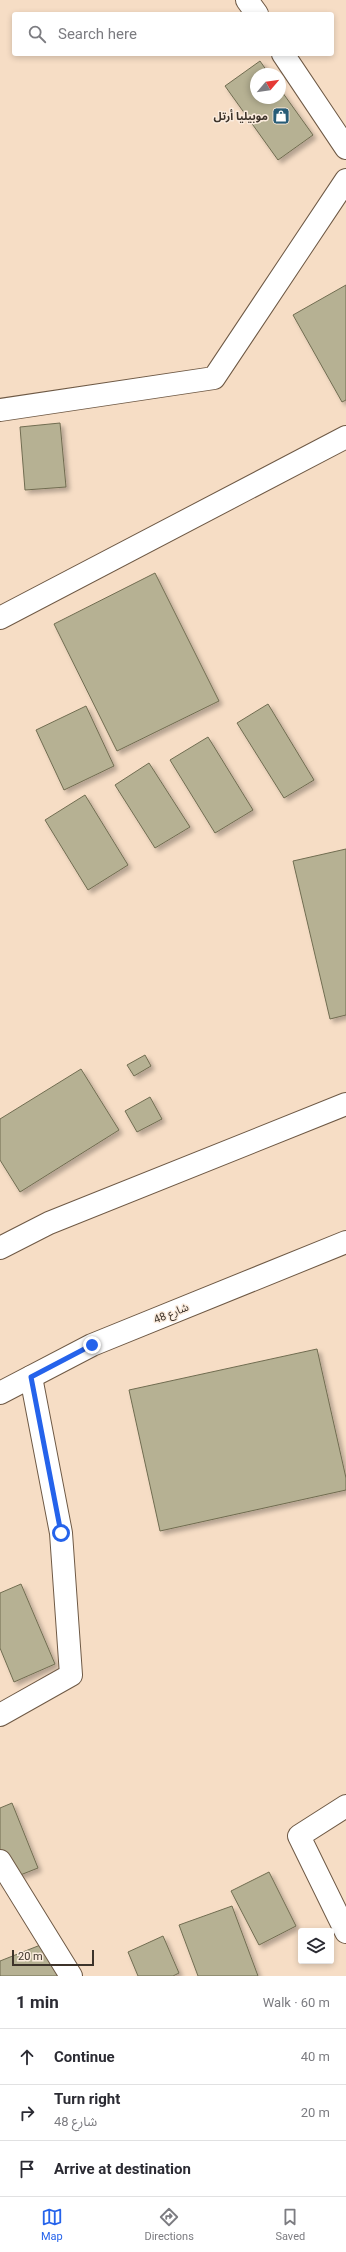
<!DOCTYPE html>
<meta charset="utf-8">
<style>
:root{--surface:#fff;--page:#f2f2f3;--text:#2b2b33;--muted:#7c7c81;--line:#e1e1e2;--accent:#2563eb}
body{margin:0;font-family:Roboto,"Noto Sans Arabic",sans-serif;background:var(--page);color:var(--text)}
.controls{position:absolute;right:12px;bottom:12px;display:grid;overflow:hidden;border-radius:4px;box-shadow:0 2px 6px #0003}
.controls button{width:36px;height:36px;display:grid;place-items:center;padding:0;border:0;border-bottom:1px solid var(--line);background:var(--surface);color:var(--text);font:20px sans-serif}
.compass{position:absolute;left:250px;top:68px;width:36px;height:36px;border-radius:50%;background:var(--surface);box-shadow:0 2px 6px #0003;rotate:61deg}
.scale{position:absolute;left:12px;bottom:10px;width:82px;box-sizing:border-box;padding-left:4px;border:2px solid #3d332a;border-top:0;font-size:11px;line-height:14px;white-space:nowrap;color:#3d332a;-webkit-text-stroke:3px #fbecde;paint-order:stroke}
.stop{position:absolute;width:12px;height:12px;margin:-9px;border:3px solid #2563eb;border-radius:50%;background:#fff}
.stop.end{background:#2563eb;border-color:#fff;box-shadow:0 1px 4px #0008}
.list{margin:0;padding:0;list-style:none}
h2{display:flex;justify-content:space-between;align-items:center;height:52px;margin:0;padding:0 16px;font-size:17px}
h2 small{font-size:13px;font-weight:400;color:var(--muted)}
.list li{display:grid;grid-template-columns:26px 1fr auto;gap:12px;align-items:center;box-sizing:border-box;height:56px;padding:0 16px;border-top:1px solid var(--line)}
.list b{display:block;font-size:15px;white-space:nowrap}
.list p{margin:0;font-size:13px;white-space:nowrap;color:var(--muted)}
.list em{font-size:13px;font-style:normal;color:var(--muted)}
.icon{flex:none;width:22px;height:22px;fill:none;stroke:currentColor;stroke-width:2;stroke-linecap:round;stroke-linejoin:round}
.map{position:relative;flex:none;width:346px;height:1976px;overflow:hidden}
.search{position:absolute;background:var(--surface);box-shadow:0 2px 6px #0003;left:12px;right:12px;top:12px;height:44px;display:flex;align-items:center;gap:10px;box-sizing:border-box;padding:0 14px;border-radius:4px;color:var(--muted);font-size:15px}
.sheet{height:220px;background:var(--surface)}
nav{display:flex;justify-content:space-around;align-items:center;box-sizing:border-box;height:56px;border-top:1px solid var(--line);background:var(--surface);font-size:11px;color:var(--muted)}
nav a{display:grid;justify-items:center;gap:2px}
nav .on{color:var(--accent)}
.map>svg:first-child{display:block}
.building{fill:#b6b193;stroke:#716d51;filter:url(#shadow)}
.lines{fill:none;stroke-linecap:round;stroke-linejoin:round}
.minor-casing{stroke:#6e5945;stroke-width:24}
.major-casing{stroke:#6e5945;stroke-width:24}
.minor{stroke:#fff;stroke-width:22}
.major{stroke:#fff;stroke-width:22}
.route{stroke:#2563eb;stroke-width:5}
.labels{text-anchor:middle;stroke-width:3;stroke-linejoin:round;paint-order:stroke}
.poi-label{font-size:11px;font-weight:bold;fill:#3d332a;stroke:#fbecde;text-anchor:end}
.street-label{font-size:11px;fill:#3d332a;stroke:#fbecde}
</style>
<div class="map">
<svg width="346" height="1976" viewBox="0 0 346 1976">
<defs>
<filter id="shadow"><feDropShadow dx="3.5" dy="3.5" stdDeviation="2" flood-color="#0004"/></filter>
</defs>
<rect width="100%" height="100%" fill="#f6ddc5"/>
<path class="building" d="M260,61L269,74H256V98H280V89L313,135L278,160L225,86Z
M346,285V400L342,402L293,315Z
M60,423L66,487L25,490L20,427Z
M155,573L219,701L117,751L54,624Z
M268,704L314,780L284,798L237,723Z
M86,706L114,766L64,790L36,730Z
M208,737L253,810L215,833L170,760Z
M149,763L190,827L155,848L115,785Z
M85,795L128,865L88,890L45,820Z
M346,849V1015L330,1019L293,861Z
M145,1055L151,1066L134,1076L127,1065Z
M81,1069L119,1130L20,1192L0,1160V1119Z
M150,1097L162,1119L137,1132L125,1111Z
M317,1349L346,1478V1490L160,1531L129,1390Z
M21,1584L55,1664L14,1682L0,1648V1593Z
M12,1803L38,1868L0,1883V1808Z
M269,1872L296,1926L259,1945L231,1891Z
M232,1906L258,1976H198L179,1925Z
M163,1936L179,1973L173,1976H138L128,1952Z
M48,1942L61,1976H0V1961Z"/>
<g class="lines">
<g class="minor-casing">
<path id="minor" d="M247,0L257,14
M283,54L346,148
M0,410L214,378L346,180
M0,618L346,437
M0,1715L71,1675L61,1533L31,1377
M346,1806L299,1836L346,1932
M0,1861L71,1976"/>
</g>
<g class="major-casing">
<path id="major" d="M0,1248L49,1223L346,1104
M0,1393L92,1345L346,1242"/>
</g>
<use href="#minor" class="minor"/>
<use href="#major" class="major"/>
</g>
<g class="lines">
<path class="route" d="M61,1533L31,1377L92,1345"/>
</g>
<defs>
<g id="shop-square" transform="scale(0.9)"><rect x="-9" y="-9" width="18" height="18" rx="4" fill="#275c77" stroke="#fbecde"/><path d="M-5-2.5h2.3a2.7 3.5 0 0 1 5.4 0H5L5.5 6h-11ZM-1.5-2.5h3a1.5 2.3 0 0 0-3 0Z" fill="#fff"/></g>
</defs>
<g fill-rule="evenodd">
<use href="#shop-square" x="281" y="116"/>
</g>
<g class="labels">
<g class="poi-label">
<text x="268" y="120">موبيليا أرتل</text>
</g>
<g class="street-label">
<text transform="translate(171 1313) rotate(-22)" y="4">شارع 48</text>
</g>
</g>
</svg>
<div class="controls">
<button><svg class="icon" aria-label="layers" viewBox="0 0 24 24"><path d="M12 4l9 5-9 5-9-5zM3 14l9 5 9-5"/></svg></button>
</div>
<svg class="compass" viewBox="-18 -18 36 36"><path d="M0-13l5 13h-10z" fill="#e53935"/><path d="M0 13l5-13h-10z" fill="#7c7c81"/></svg>
<div class="scale">20 m</div>
<div class="stop" style="left:61px;top:1533px"></div>
<div class="stop end" style="left:92px;top:1345px"></div>
<div class="search"><svg class="icon" aria-label="search" viewBox="0 0 24 24"><circle cx="10" cy="10" r="6"/><path d="M15 15l6 6"/></svg>Search here</div>
</div>
<section class="sheet">
<h2>1 min<small>Walk · 60 m</small></h2>
<ul class="list">
<li><svg class="icon" aria-label="ahead" viewBox="0 0 24 24"><path d="M12 20V5M6 11l6-6 6 6"/></svg><div><b>Continue</b></div><em>40 m</em></li>
<li><svg class="icon" aria-label="right" viewBox="0 0 24 24"><path d="M7 20v-9h11M14 6l5 5-5 5"/></svg><div><b>Turn right</b><p>شارع 48</p></div><em>20 m</em></li>
<li><svg class="icon" aria-label="arrive" viewBox="0 0 24 24"><path d="M6 21V4h12l-3 4 3 4H6"/></svg><div><b>Arrive at destination</b></div></li>
</ul>
</section>
<nav>
<a class="on"><svg class="icon" aria-label="map" viewBox="0 0 24 24"><path d="M3 6l6-2 6 2 6-2v14l-6 2-6-2-6 2zM9 4v14M15 6v14"/></svg>Map</a>
<a><svg class="icon" aria-label="directions" viewBox="0 0 24 24"><path d="M12 3l9 9-9 9-9-9zM9 14v-3h6M13 9l2 2-2 2"/></svg>Directions</a>
<a><svg class="icon" aria-label="saved" viewBox="0 0 24 24"><path d="M7 4h10v16l-5-4-5 4z"/></svg>Saved</a>
</nav>
